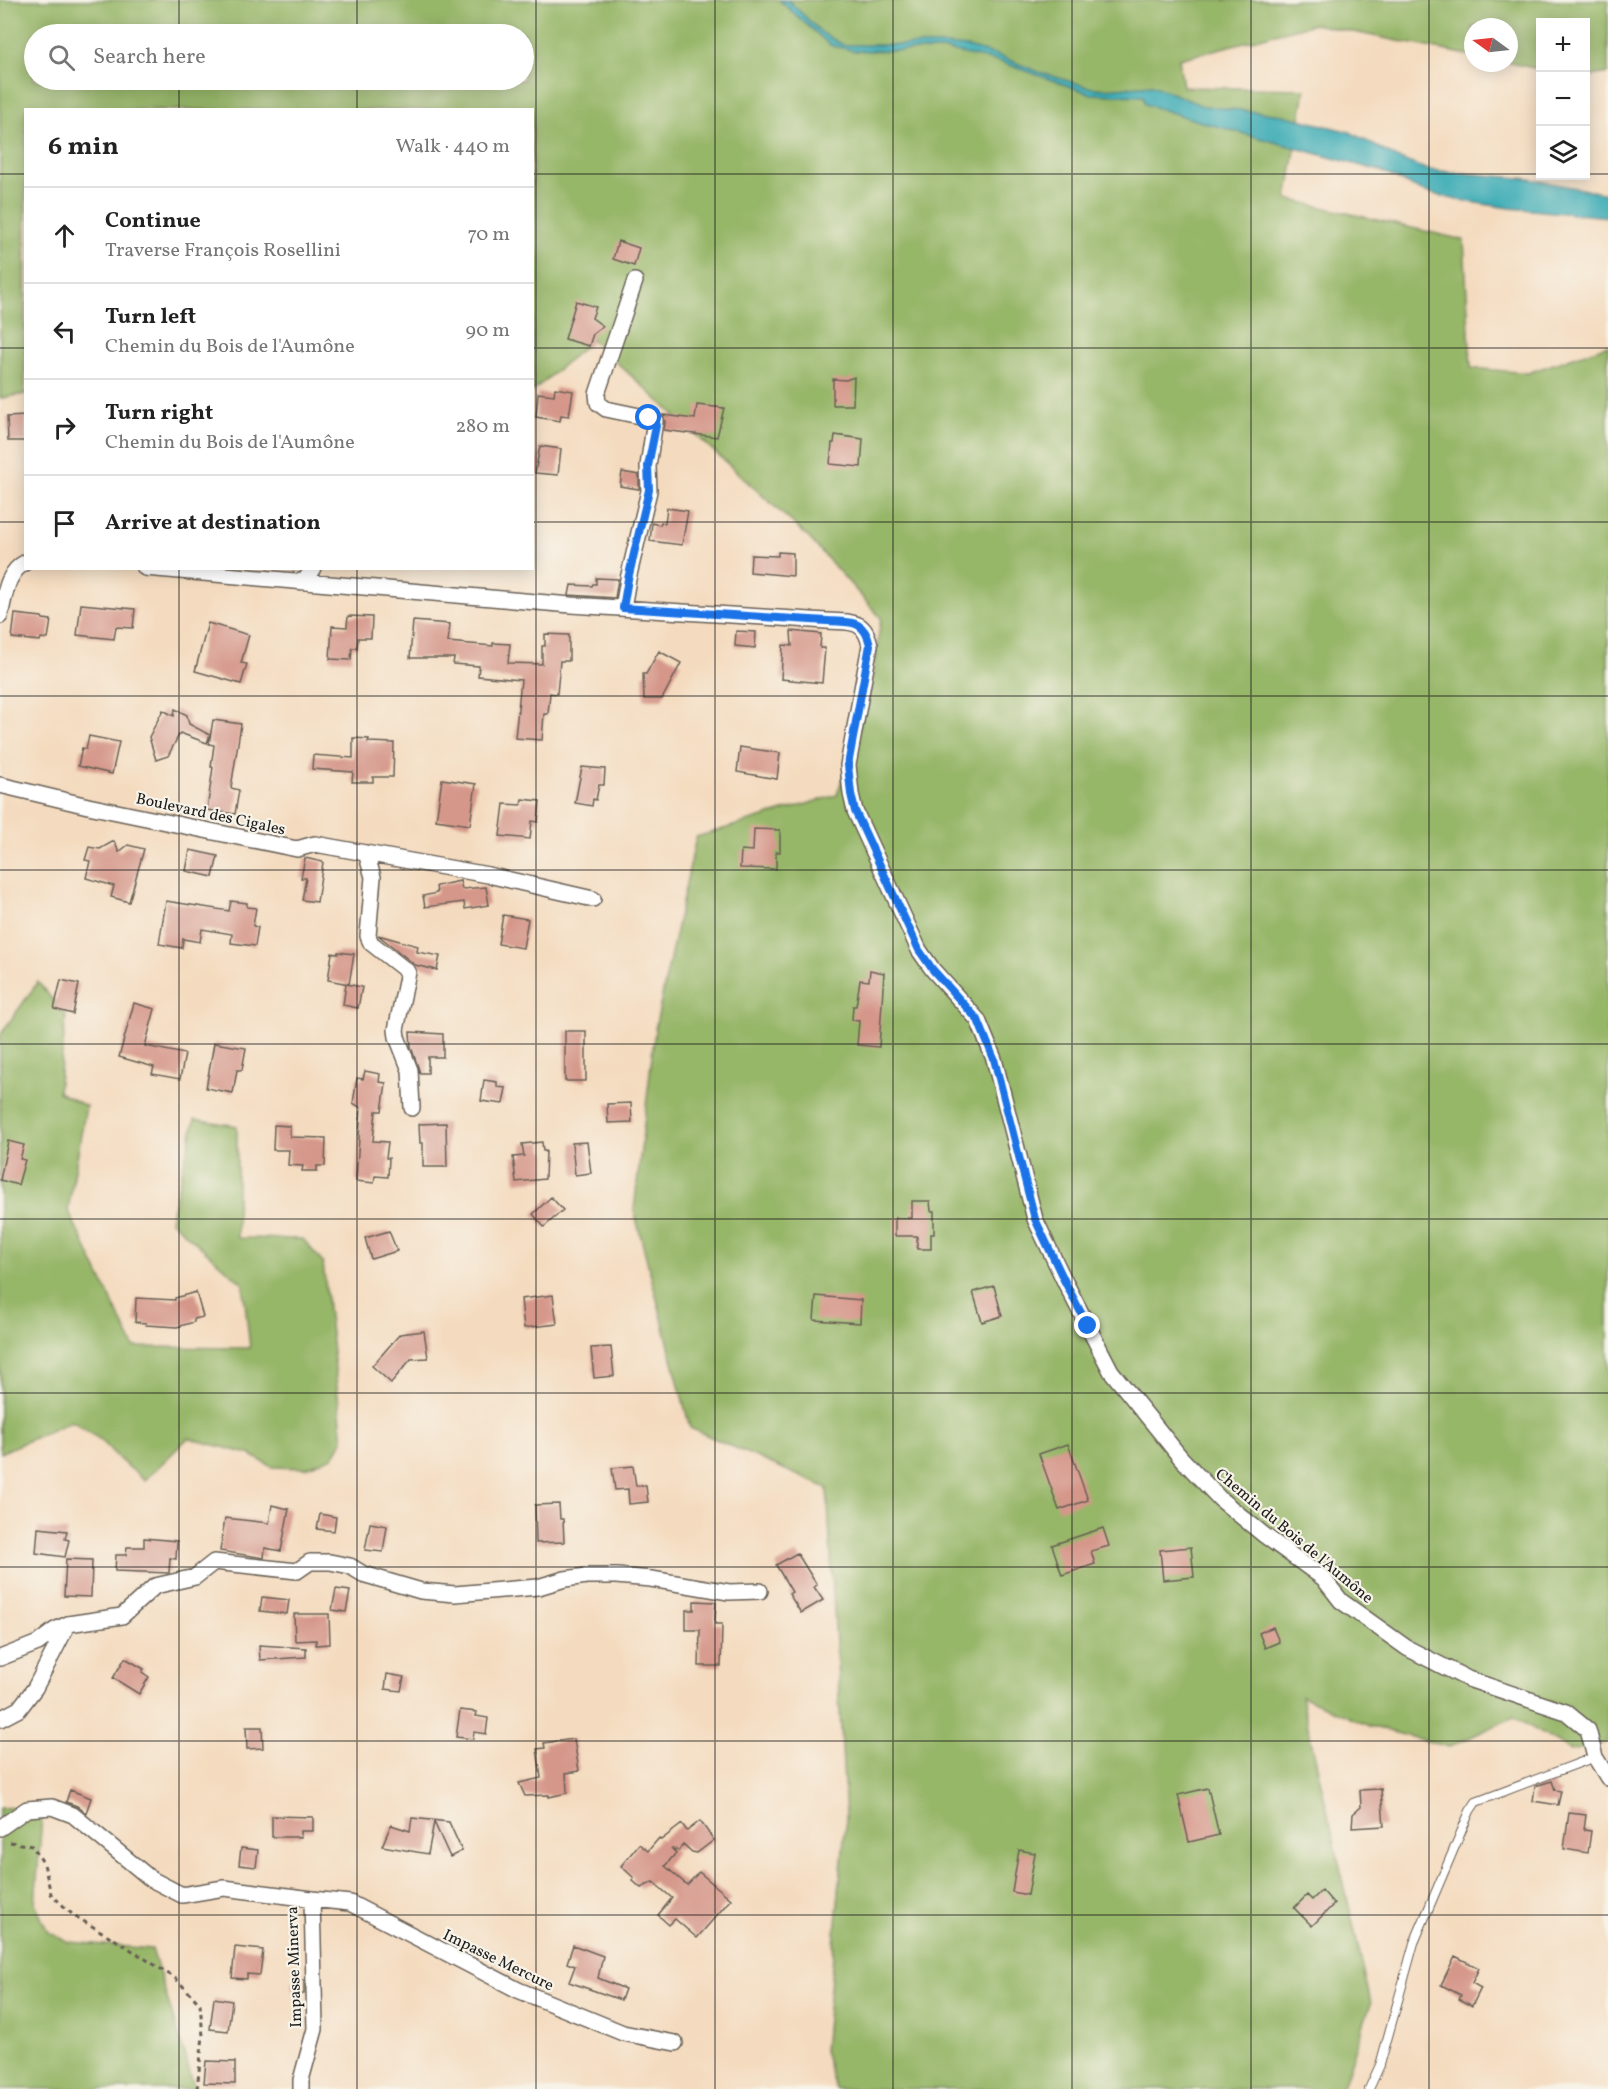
<!DOCTYPE html>
<meta charset="utf-8">
<style>
:root{--surface:#fff;--page:#f2f2f2;--text:#222;--muted:#767676;--line:#e0e0e0}
body{margin:0;font-family:Vollkorn,serif;background:var(--page);color:var(--text)}
.controls{position:absolute;right:18px;top:18px;display:grid;overflow:hidden;border-radius:0px;box-shadow:0 3px 15px #0003}
.controls button{width:54px;height:54px;display:grid;place-items:center;padding:0;border:0;border-bottom:2px solid var(--line);background:var(--surface);color:var(--text);font:30px sans-serif}
.compass{position:absolute;left:1464px;top:18px;width:54px;height:54px;border-radius:50%;background:var(--surface);box-shadow:0 3px 15px #0003;rotate:285deg}
.stop{position:absolute;width:18px;height:18px;margin:-14px;border:4px solid #1a73e8;border-radius:50%;background:#fff}
.stop.end{background:#1a73e8;border-color:#fff;box-shadow:0 2px 6px #0008}
.list{margin:0;padding:0;list-style:none}
h2{display:flex;justify-content:space-between;align-items:center;height:78px;margin:0;padding:0 24px;font-size:26px}
h2 small{font-size:20px;font-weight:400;color:var(--muted)}
.list li{display:grid;grid-template-columns:39px 1fr auto;gap:18px;align-items:center;box-sizing:border-box;height:96px;padding:0 24px;border-top:2px solid var(--line)}
.list b{display:block;font-size:22px;white-space:nowrap}
.list p{margin:0;font-size:20px;white-space:nowrap;color:var(--muted)}
.list em{font-size:20px;font-style:normal;color:var(--muted)}
.icon{flex:none;width:33px;height:33px;fill:none;stroke:currentColor;stroke-width:2;stroke-linecap:round;stroke-linejoin:round}
.map{position:relative;flex:none;width:1608px;height:2089px;overflow:hidden}
.search{position:absolute;background:var(--surface);box-shadow:0 3px 15px #0003;left:24px;top:24px;width:510px;height:66px;display:flex;align-items:center;gap:15px;box-sizing:border-box;padding:0 21px;border-radius:33px;color:var(--muted);font-size:22px}
.panel{position:absolute;background:var(--surface);box-shadow:0 3px 15px #0003;left:24px;top:108px;width:510px;height:462px;border-radius:0px}
.map>svg:first-child{display:block}
.forest{fill:#96b668;stroke:#596942;stroke-width:1.5;fill-rule:evenodd}
.water{fill:#3aabb5;stroke:#2b6468;stroke-width:1.5}
.building{fill:#d5978a}
.lines{fill:none;stroke-linecap:round;stroke-linejoin:round}
.service-casing{stroke:#685f55;stroke-width:10}
.minor-casing{stroke:#685f55;stroke-width:18}
.path{stroke:#685f55;stroke-width:3;stroke-dasharray:4.5 4.5;stroke-linecap:butt}
.service{stroke:#fff;stroke-width:8}
.minor{stroke:#fff;stroke-width:15}
.route{stroke:#1a73e8;stroke-width:8}
.grid{fill:none;stroke:#1c1c1c;stroke-width:1.5;stroke-opacity:0.55}
.labels{text-anchor:middle;stroke-width:4.5;stroke-linejoin:round;paint-order:stroke}
.street-label{font-size:16px;fill:#1c1c1c;stroke:#f7f3e8}
</style>
<div class="map">
<svg width="1608" height="2089" viewBox="0 0 1608 2089">
<rect width="100%" height="100%" fill="#f7f3e8"/>
<filter id="ink" filterUnits="userSpaceOnUse"><feTurbulence type="fractalNoise" baseFrequency=".0167" numOctaves="2"/><feDisplacementMap in="SourceGraphic" scale="12" xChannelSelector="R" yChannelSelector="G"/><feConvolveMatrix kernelMatrix="1 2 1 2 8 2 1 2 1" color-interpolation-filters="sRGB"/></filter>
<filter id="wash" filterUnits="userSpaceOnUse"><feTurbulence type="fractalNoise" baseFrequency=".008" numOctaves="4" result="noise"/><feDisplacementMap in="SourceGraphic" scale="24" xChannelSelector="R" yChannelSelector="G"/><feGaussianBlur stdDeviation="1.35" result="paint"/><feColorMatrix in="noise" values="0 0 0 0 0 0 0 0 0 0 0 0 0 0 0 0 0 1.4 0 .05"/><feComposite in="paint" operator="in"/></filter>
<g filter="url(#wash)">
<rect width="100%" height="100%" fill="#f4dbbf"/>
<path class="forest" d="M0,0H1608V73L1586,77V22H1540V69L1509,63V27H1473V56L1314,24L1179,59L1183,87L1305,89L1287,199L1464,240L1471,368L1528,373L1608,345V1742L1571,1751L1514,1717L1449,1747L1369,1726L1301,1696L1371,2003L1342,2089H835L824,2051L846,1817L827,1488L690,1428L634,1210L655,1029L696,837L837,795L871,689L881,618L808,537L592,340L533,391L532,110H26L25,394L0,398ZM34,34H524V80H34Z
M38,982L66,1016L58,1092L86,1106L68,1210L134,1347L250,1348L243,1284L170,1220L195,1119L237,1126V1238L303,1239L323,1263L343,1440L333,1457L306,1468L272,1467L249,1454L188,1438L145,1480L121,1461L102,1441L72,1421L0,1453V1035Z
M23,1807L42,1817L35,1904L48,1932L69,1942L152,1949L195,2089H0V1808Z"/>
<path class="water" d="M779,0L789,1L822,33L843,45H943L967,47L997,55L1039,72L1088,87L1105,89L1152,85L1203,106L1283,115L1350,132L1397,158L1428,170L1531,179L1608,194V217L1509,208L1457,200L1422,191L1380,171L1198,121L1145,104L1143,96L1091,94L1001,62L946,50L855,51L830,45Z"/>
<g id="blocks">
<path class="building" d="M618,241L639,248L634,266L613,259Z
M576,301L596,307L592,318L603,326L593,334L589,346L565,339Z
M854,377L853,405H833V379L846,380Z
M555,388L573,391L569,416L561,415L560,421L536,417L538,393L554,395Z
M697,405L724,408L717,437L664,430L665,422L663,415L695,419Z
M26,416V441H8L7,417Z
M835,435L863,439L861,467L830,464L832,443H834Z
M540,446L561,449L558,475L535,473Z
M622,472L639,475V489L620,486Z
M667,508L688,511L682,545L650,541L652,523L660,525L661,522L665,523Z
M778,552L793,553V576L750,572L751,555L778,556Z
M596,578L618,579L615,598L569,595L571,585L592,586L593,584H596Z
M81,604L135,609L133,628L116,627L114,639L77,635Z
M15,614L42,617L43,619L51,620L48,639L41,638L40,641L12,638Z
M348,616L372,617L371,638H358L357,648H352L351,660L330,659L332,626L347,627Z
M413,621L450,624L448,642L493,646V643L510,644L508,663L542,664V646H545V634L569,635V661H560L557,694L550,693L548,714H544L542,740L515,738L521,680L478,676L479,666L453,664L454,658H410Z
M208,623L249,635L241,663L247,664L241,684L195,671Z
M736,631L756,632L755,648L735,646Z
M791,631L821,634L820,648H825L822,683L781,679L783,645L792,646Z
M659,651L681,663L662,699H644L643,674H646Z
M175,709L187,715L189,724L210,735L207,743L180,733L168,756L156,760L149,737L163,710L174,716Z
M213,720L241,724L231,788L239,790L235,814L207,810L213,767H211L214,745L209,744Z
M89,736L119,742L112,774L78,766L82,748L86,749Z
M353,738L369,739L368,742L394,743L393,777H373V782H352L353,772L312,769L313,755L353,758Z
M740,747L780,753L777,779L737,772Z
M582,767L605,769L604,785H599L596,800L593,799L592,806L575,803Z
M442,779L476,784L470,825L436,820Z
M522,799L540,801L538,822L532,821L530,839L500,836L504,804L521,805Z
M754,829L780,830V852H776V869L740,868L741,850L753,851Z
M114,841L119,852L128,845L144,849L129,902L111,897L114,886L86,878L90,861L85,860L89,847L100,849Z
M190,850L218,856L213,877L186,871Z
M305,858L323,862L317,902L302,900L306,878H301Z
M460,881L462,889L486,887L489,905L465,909L464,902L425,907L423,896L437,893L436,886Z
M166,901L229,911L231,901L247,903V907L256,908L253,926L258,927L255,946L231,943L232,934L202,929L200,942L183,939L182,948L159,944Z
M503,915L528,919L523,948L498,944Z
M378,935L418,946L417,952L440,956L437,970L415,965Z
M338,952L354,954L349,984L328,980L332,953L338,954Z
M870,970L884,973L879,1047L857,1045L859,1021L852,1020L853,1006H856L860,980L869,981Z
M61,980L79,984L73,1014L54,1009Z
M346,984L362,987L358,1008L343,1005Z
M134,1003L155,1009L145,1046L185,1054L180,1079L152,1074L154,1067L119,1057Z
M565,1031H586V1081H565Z
M410,1032L443,1034V1057H428V1073H420L411,1047Z
M214,1043L246,1048L242,1070H237L233,1093L206,1088Z
M365,1071L380,1074L379,1082L386,1083L382,1111H376L373,1141L388,1142L386,1158H389L388,1177L375,1176L374,1183L356,1181L361,1108L353,1103L357,1078L363,1079Z
M484,1080L497,1082V1087L506,1088L503,1104L481,1101Z
M631,1103L632,1122L608,1123L607,1104Z
M446,1123L447,1167H423V1143H420L419,1124Z
M274,1125L290,1126V1137L326,1138L325,1166H317V1171H302L303,1166L288,1165L289,1150H273Z
M8,1141L24,1145L20,1159L25,1160L18,1185L0,1180Z
M542,1142L543,1151H546L545,1179L516,1182L513,1157L524,1156L522,1144Z
M587,1142L591,1173L575,1175L572,1143Z
M551,1197L563,1210L544,1227L533,1214Z
M912,1201H930L931,1211H934V1234H931V1249H917V1236H895V1218H912Z
M389,1231L397,1251L371,1259L365,1238Z
M994,1286L1002,1316L982,1322L973,1292Z
M196,1292L203,1317L194,1319V1322L177,1327L146,1325V1323L135,1322L136,1298L175,1300V1298Z
M553,1295L557,1324L524,1328L521,1299Z
M816,1296L861,1300L860,1323L814,1320Z
M424,1331L428,1358L411,1359L391,1383L372,1366L400,1334Z
M611,1347L614,1376L594,1378L591,1348Z
M1068,1444L1088,1500L1059,1510L1039,1454Z
M633,1466L636,1486H646L648,1502L629,1504L628,1489L615,1490L612,1468Z
M559,1504L560,1519H563L564,1542L536,1543L535,1505Z
M272,1505L289,1509L281,1551L265,1548L264,1558L220,1551L225,1518L269,1523Z
M320,1514L336,1517L334,1531L317,1529Z
M370,1523L387,1526L383,1552L365,1550Z
M38,1528L67,1531L65,1539L69,1540L65,1557L36,1553Z
M1103,1528L1109,1546L1091,1551L1095,1564L1062,1575L1052,1545Z
M144,1538L177,1541L176,1559L170,1558L169,1573L115,1571L116,1555H126L127,1547H144Z
M1191,1547L1194,1577L1163,1580L1160,1550Z
M797,1553L817,1585L814,1587L823,1600L801,1613L789,1594L792,1592L776,1565Z
M66,1559L92,1560L91,1597L64,1596Z
M336,1589L350,1591L346,1612L332,1610Z
M262,1597L289,1600L287,1614L260,1611Z
M694,1601L716,1602L715,1624H722L721,1666H699L700,1630H686V1610H694Z
M294,1614H329L330,1644L316,1645V1640L295,1641Z
M1273,1627L1279,1642L1265,1648L1259,1633Z
M259,1645L306,1648V1657L260,1660Z
M125,1658L144,1669L142,1672L149,1677L139,1694L113,1678Z
M387,1674L404,1677L401,1691L385,1689Z
M460,1710L477,1712L476,1716L488,1718L486,1734L474,1732L473,1739L456,1737Z
M246,1727H262L263,1748L247,1749Z
M574,1739L579,1771L566,1773L567,1793L549,1797V1795L525,1796L519,1783L541,1778L537,1749L545,1748L544,1743Z
M1552,1781L1555,1790L1561,1791L1558,1805L1533,1801L1535,1786Z
M1208,1788L1219,1835L1189,1842L1178,1795Z
M1381,1789L1384,1826L1352,1828L1353,1814L1361,1807L1360,1790Z
M70,1790L91,1798L86,1813L77,1806L66,1802Z
M1569,1813L1586,1815L1584,1830L1591,1831L1588,1853L1564,1849Z
M272,1816L313,1817V1831H301V1837H272Z
M412,1818L449,1822L462,1851L450,1857L434,1822L428,1854L382,1846L391,1825L410,1831Z
M700,1821L714,1840L697,1853L692,1852L683,1844L679,1850L672,1849L676,1853L665,1866L687,1885L699,1872L731,1899L697,1938L675,1919L669,1925L658,1915L672,1898L653,1882L641,1888L632,1880L634,1878L621,1866L639,1844L648,1851L659,1838L661,1840L682,1824L687,1831Z
M241,1848L258,1850L256,1867L239,1865Z
M1019,1850L1035,1853L1028,1895L1012,1892Z
M1322,1890L1334,1904L1312,1926L1294,1908L1307,1895L1312,1900Z
M573,1945L603,1956L598,1978L625,1989L621,2000L569,1982L575,1966L567,1963Z
M235,1947L263,1950L260,1975L247,1974V1979L232,1978Z
M1455,1956L1479,1968L1472,1983L1481,1988L1472,2006L1459,1999L1461,1995L1441,1985Z
M304,1980V1994L294,1996L292,1982Z
M214,1998L232,2001L228,2031L210,2029Z
M206,2061L235,2062V2084L204,2083Z"/>
</g>
</g>
<g filter="url(#ink)">
<use href="#blocks" fill-opacity="0" stroke="#685f55" stroke-width="1.5"/>
<g class="lines">
<g class="service-casing">
<path id="service" d="M1369,2089L1380,2065L1414,1943L1470,1811L1476,1802L1595,1757"/>
</g>
<g class="minor-casing">
<path id="minor" d="M145,568L571,605L827,621C850,623 864,618 870,645L848,765L851,794L855,811L919,950L933,970L978,1020L994,1059L1035,1219L1065,1282L1111,1371L1181,1458L1220,1499L1264,1535L1323,1578L1341,1601L1407,1648L1468,1679L1566,1712L1588,1730L1595,1757L1608,1778
M304,582L313,568
M623,608L628,579L649,491L648,466L655,421L649,418L606,409L598,403L597,394L635,281
M0,616C5,596 6,572 26,562
M0,785L88,806L297,849L315,844L488,875L593,899
M366,853L373,877L368,936L371,943L408,972L396,1030L397,1037L410,1070L412,1108
M0,1658L38,1643L55,1630L68,1624L122,1616L155,1586L195,1577L214,1562L297,1571L310,1562H330L350,1566L363,1574L421,1591L455,1594L538,1587L565,1579L587,1576H616L651,1579L729,1592L760,1591
M0,1719L19,1709L35,1688L68,1624
M0,1828L27,1809L52,1807L73,1815L151,1879L182,1895L224,1888L312,1899L315,2029L301,2080V2089
M312,1899L350,1903L518,1990L623,2033L675,2043"/>
</g>
<path class="path" d="M10,1842L32,1846L44,1864L51,1894L73,1915L119,1942L175,1978L200,2004L203,2036L197,2089"/>
<use href="#service" class="service"/>
<use href="#minor" class="minor"/>
</g>
</g>
<g class="lines" filter="url(#ink)">
<path class="route" d="M649,418L655,421L656,426L648,466L649,490L628,579L623,608L827,621C850,623 864,618 870,645L848,765L851,794L855,811L919,950L933,970L978,1020L994,1059L1035,1219L1065,1282L1088,1326"/>
</g>
<path class="grid" d="M179,0V34M357,0V34M536,0V2089M715,0V2089M893,0V2089M1072,0V2089M1251,0V2089M1429,0V2089M179,80V110M357,80V110M0,174H26M532,174H1540M1586,174H1608M0,348H26M532,348H1608M0,522H26M532,522H1608M179,568V2089M357,568V2089M0,696H1608M0,870H1608M0,1044H1608M0,1219H1608M0,1393H1608M0,1567H1608M0,1741H1608M0,1915H1608"/>
<g class="labels">
<g class="street-label">
<text transform="translate(211 813) rotate(12)" y="6">Boulevard des Cigales</text>
<text transform="translate(1295 1535) rotate(40)" y="6">Chemin du Bois de l'Aumône</text>
<text transform="translate(499 1959) rotate(26)" y="6">Impasse Mercure</text>
<text transform="translate(293 1967) rotate(-92)" y="6">Impasse Minerva</text>
</g>
</g>
</svg>
<div class="controls">
<button>+</button>
<button>−</button>
<button><svg class="icon" aria-label="layers" viewBox="0 0 24 24"><path d="M12 4l9 5-9 5-9-5zM3 14l9 5 9-5"/></svg></button>
</div>
<svg class="compass" viewBox="-18 -18 36 36"><path d="M0-13l5 13h-10z" fill="#e53935"/><path d="M0 13l5-13h-10z" fill="#767676"/></svg>
<div class="stop" style="left:649px;top:418px"></div>
<div class="stop end" style="left:1088px;top:1326px"></div>
<div class="search"><svg class="icon" aria-label="search" viewBox="0 0 24 24"><circle cx="10" cy="10" r="6"/><path d="M15 15l6 6"/></svg>Search here</div>
<section class="panel">
<h2>6 min<small>Walk · 440 m</small></h2>
<ul class="list">
<li><svg class="icon" aria-label="ahead" viewBox="0 0 24 24"><path d="M12 20V5M6 11l6-6 6 6"/></svg><div><b>Continue</b><p>Traverse François Rosellini</p></div><em>70 m</em></li>
<li><svg class="icon" aria-label="left" viewBox="0 0 24 24"><path d="M17 20v-9H6M10 6l-5 5 5 5"/></svg><div><b>Turn left</b><p>Chemin du Bois de l'Aumône</p></div><em>90 m</em></li>
<li><svg class="icon" aria-label="right" viewBox="0 0 24 24"><path d="M7 20v-9h11M14 6l5 5-5 5"/></svg><div><b>Turn right</b><p>Chemin du Bois de l'Aumône</p></div><em>280 m</em></li>
<li><svg class="icon" aria-label="arrive" viewBox="0 0 24 24"><path d="M6 21V4h12l-3 4 3 4H6"/></svg><div><b>Arrive at destination</b></div></li>
</ul>
</section>
</div>
